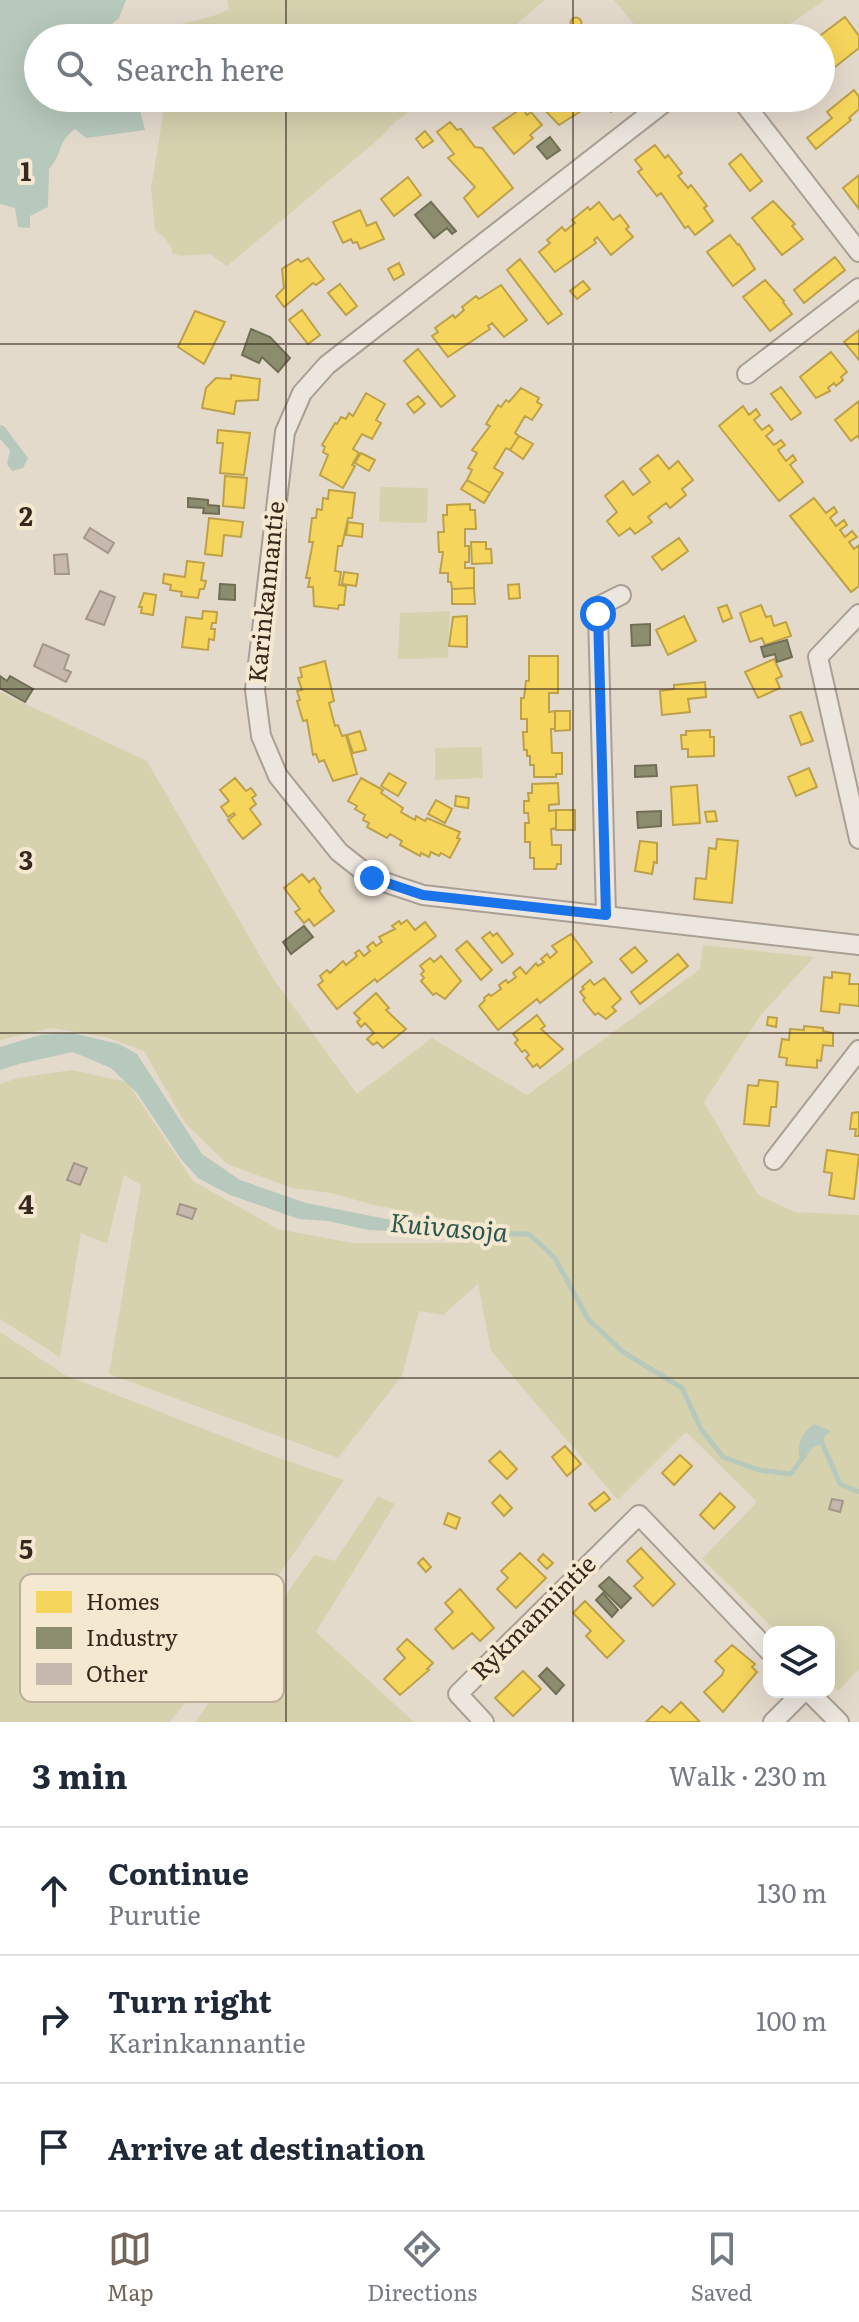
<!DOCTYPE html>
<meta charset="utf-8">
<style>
:root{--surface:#fff;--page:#f6f6f7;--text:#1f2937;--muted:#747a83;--line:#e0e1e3;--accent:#74665a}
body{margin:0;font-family:Literata,serif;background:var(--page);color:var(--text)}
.controls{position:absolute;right:24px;bottom:24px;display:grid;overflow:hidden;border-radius:16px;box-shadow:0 8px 32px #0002}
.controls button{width:72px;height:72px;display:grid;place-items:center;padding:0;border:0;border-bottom:2px solid var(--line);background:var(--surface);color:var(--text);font:40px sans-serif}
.stop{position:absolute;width:24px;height:24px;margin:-18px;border:6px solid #1a73e8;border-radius:50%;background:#fff}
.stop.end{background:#1a73e8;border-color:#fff;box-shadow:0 2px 8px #0008}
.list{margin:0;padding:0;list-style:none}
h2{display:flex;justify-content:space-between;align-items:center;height:104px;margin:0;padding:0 32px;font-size:34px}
h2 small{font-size:26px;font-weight:400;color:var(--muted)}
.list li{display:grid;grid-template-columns:52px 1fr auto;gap:24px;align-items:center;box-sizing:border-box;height:128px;padding:0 32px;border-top:2px solid var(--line)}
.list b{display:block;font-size:30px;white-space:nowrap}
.list p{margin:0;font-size:26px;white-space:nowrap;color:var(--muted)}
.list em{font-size:26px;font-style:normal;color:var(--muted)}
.icon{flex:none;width:44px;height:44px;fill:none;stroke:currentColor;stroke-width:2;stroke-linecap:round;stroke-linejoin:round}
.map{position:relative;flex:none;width:859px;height:1722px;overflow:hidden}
.search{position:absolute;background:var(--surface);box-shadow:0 8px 32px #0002;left:24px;right:24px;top:24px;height:88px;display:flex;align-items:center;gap:20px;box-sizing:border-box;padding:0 28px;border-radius:44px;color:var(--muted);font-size:30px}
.sheet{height:488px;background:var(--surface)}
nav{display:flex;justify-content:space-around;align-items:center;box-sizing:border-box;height:112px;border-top:2px solid var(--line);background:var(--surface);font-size:22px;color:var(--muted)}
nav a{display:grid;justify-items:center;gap:4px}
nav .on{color:var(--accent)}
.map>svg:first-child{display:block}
.green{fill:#d6d2ae}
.water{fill:#b7c8bc}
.homes{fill:#f6d55c;stroke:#bda149;stroke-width:2}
.industry{fill:#8c8c6e;stroke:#726e56;stroke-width:2}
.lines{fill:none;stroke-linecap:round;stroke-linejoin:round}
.stream{stroke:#b7c8bc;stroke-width:5}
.building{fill:#c7b8ad;stroke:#a4968b;stroke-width:2}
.minor-casing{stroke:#a99f95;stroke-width:22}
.minor{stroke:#ece6de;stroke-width:18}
.route{stroke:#1a73e8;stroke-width:10}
.grid{fill:none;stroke:#37271d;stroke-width:2;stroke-opacity:0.55}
.labels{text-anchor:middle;stroke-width:8;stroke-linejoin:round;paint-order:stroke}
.street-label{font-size:24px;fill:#37271d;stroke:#f5e8d1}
.water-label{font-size:26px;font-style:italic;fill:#2c5750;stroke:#f5e8d1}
.key{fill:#f5e8d1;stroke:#bcae9b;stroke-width:2}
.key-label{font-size:22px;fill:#37271d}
.grid-label{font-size:26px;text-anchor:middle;font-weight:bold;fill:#37271d;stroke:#f5e8d1;stroke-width:8;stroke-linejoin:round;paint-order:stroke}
</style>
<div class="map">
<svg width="859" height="1722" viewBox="0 0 859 1722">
<rect width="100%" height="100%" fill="#e4dacc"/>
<path class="green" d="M227,0H545L500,38H155C174,19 206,23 229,9Z
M614,0H825L769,38H645Z
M163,98H428L395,122L380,138L227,266L210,254L180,256L171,253L172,249L165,238L155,230L151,188L164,109Z
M380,487L428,488L427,523L379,522Z
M450,611L448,658L398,659L400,613Z
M0,692L147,761L274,980L357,1094L432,1038L527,1095L700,969L703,945L814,957L760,1016L704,1102L758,1195L795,1212L859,1215V1669L838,1691L829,1682V1632H777L702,1559L757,1502L686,1432L618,1500L491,1351L478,1284L443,1315L419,1311L402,1376L338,1458L109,1374L141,1185L124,1175L107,1244L81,1233L60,1357L0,1319V1084L17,1078L72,1070L127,1082L193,1181L278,1229L353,1243H470L466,1223L374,1205L331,1193L292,1188L227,1164L185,1123L144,1051L106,1037L51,1028L0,1040Z
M482,747L483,778L435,780V748Z
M0,1332L65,1375L276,1457L344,1480L231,1645L170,1722H0Z
M378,1496L395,1504L316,1632L414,1722H195L314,1555L335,1561Z"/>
<path class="water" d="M0,0H126L119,18L103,31L101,38H38V98H137L145,130L86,138L75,129C56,143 64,152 49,169L48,207L30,216V228L18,227L15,208L0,204Z
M0,425L4,426L28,458L23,468L12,471L7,464L10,450L0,439Z
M72,1033L119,1044L137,1054L202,1154L240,1180L306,1203L462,1234L368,1230L328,1221L299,1219L230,1195L198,1178L181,1159L137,1093L111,1068L73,1052L19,1064L0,1070V1047L40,1035Z
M814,1424L831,1431L824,1437L825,1449L819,1445L813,1447L801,1463C796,1446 800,1435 814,1424Z"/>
<path class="homes" d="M845,17L859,36V48L821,78V38H817Z
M570.5 23a5.5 5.5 0 1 1 11 0a5.5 5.5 0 1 1-11 0Z
M854,90L859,97V109L849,118L851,120L816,149L807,138L832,118L827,112Z
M546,98H591L589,100L592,104L559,125L539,104Z
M600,98H623L625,102L611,112Z
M771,98H795L780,110Z
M522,108L527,115L531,112L542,125L530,135L533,138L514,154L493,128Z
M450,122L457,130L461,129L475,147L482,148L513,188L478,217L464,198L475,187L448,158L454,154L437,132Z
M425,131L433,141L423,148L416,139Z
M655,145L665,158L668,155L682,173L678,176L688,188L691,185L707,206L704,208L713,221L695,235L688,226L685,228L661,193L657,196L638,172L642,169L635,160Z
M741,154L762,181L750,191L729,164Z
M859,175V209L843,188Z
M408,177L421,195L394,216L381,199Z
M773,201L795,224L792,226L803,239L782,255L752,218Z
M599,202L613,220L620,215L629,227L626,229L633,237L611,255L597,237L594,240L596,243L555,272L539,252L550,243L547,240L562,227L565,231L575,223L572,220L588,207L590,210Z
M360,210L367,226L376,222L384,239L360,249L357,242L353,243L351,239L343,243L333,222Z
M730,235L738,245L739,244L755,269L733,286L707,252Z
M835,257L845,270L804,303L794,290Z
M308,258L324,279L316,285L313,283L284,307L276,296L284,288L282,269L298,259L301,262Z
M520,259L562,314L548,324L507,270Z
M399,263L404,274L394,280L388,269Z
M765,280L784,301L783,302L792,314L770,331L743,297Z
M583,281L590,289L577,299L570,291Z
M340,284L357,306L346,315L328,293Z
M501,285L527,320L504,337L492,323L488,326L490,329L448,357L432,336L438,332L435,328L453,315L455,318L464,310L462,307L476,296L479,299Z
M302,310L320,335L308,344L289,320Z
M195,311L225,322L204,364L178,347Z
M859,330V360L844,342Z
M418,349L455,396L441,407L404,361Z
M831,352L847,372L841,377L843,380L836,386L834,383L828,388L830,391L816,398L800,377Z
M231,375L260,379L258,400L236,401L234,414L202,408L206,388L216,378L231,379Z
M781,387L801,413L791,420L771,394Z
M521,388L539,398L537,402L542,405L532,420L525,416L515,433L519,436L510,450L506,448L494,468L503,473L490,493L467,480L472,470L468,468L477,453L472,450L490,426L486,424L498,405L501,407L506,400L509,402Z
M366,393L385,404L376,420L381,423L372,439L362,434L353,449L359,453L352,465L355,466L343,488L320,475L328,455L323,452L325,447L322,445L335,423L337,424L341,417L346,419L349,413L353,416Z
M418,396L425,404L414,413L407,404Z
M859,401V438L857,436L851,441L835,420Z
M743,406L749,415L756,409L760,415L754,420L762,430L769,425L773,430L766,436L774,445L781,440L785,445L778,450L786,461L793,455L796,460L790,465L803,482L779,501L719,426Z
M218,430L250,433L244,475L220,473L223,443H217Z
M519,436L533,444L523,459L510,450Z
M361,453L375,460L369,471L355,463Z
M658,455L669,469L678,461L693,480L682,489L686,495L670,508L666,503L648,517L652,522L635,534L630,528L619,536L607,521L617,512L605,496L623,481L633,495L650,482L640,469Z
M225,476L247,478L244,508L223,506Z
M467,480L490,493L484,503L461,489Z
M329,490L355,493L352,518H348L342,546H338L335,571L341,572L339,585L346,586L344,605H339L338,609L314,606L313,587H308L310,578H306L313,542H309L312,518H316L317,509L322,510L323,498L328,499Z
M814,498L826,513L834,507L837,512L830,518L836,526L844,520L847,525L840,530L845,537L852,531L857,537L849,542L854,549L859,545V586L851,592L790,516Z
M470,504V510H475L476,529H465V546H469V562H465V568H474V588L452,589L451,582H448V573H440L443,552H439L438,532H444L443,515H447V505Z
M209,518L243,522L241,537L224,535L222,556L205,554Z
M348,522L363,524L362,537L346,535Z
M679,538L688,551L662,570L652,557Z
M471,542H486V549H491L492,563L472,564Z
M187,561L204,563L201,580L206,581L204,589H200L198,598L181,596L182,592L170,590L171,585L163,583L164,574L185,577Z
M344,572L358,574L356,586L342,584Z
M519,584L520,598L509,599L508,585Z
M474,588L475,604H452V589Z
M144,593L156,595L153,615L141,613L142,607H139Z
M727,605L732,618L723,622L718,608Z
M761,605L766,617L771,616L774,626L786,622L791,636L765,645L762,638L750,642L740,613Z
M203,611L217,612L216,623H212L211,629H215L214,640L209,639L208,650L182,647L186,617L202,619Z
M467,616V647L449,646L453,617Z
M684,616L696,641L668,655L656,630Z
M529,656H558V693H549V712L555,711V729H551L552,753H562V774H556V777H534V765H530V756H527V750H524L523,732H527V719H521V698H524L526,681H529Z
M774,659L782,676L776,679L780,688L758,698L745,672Z
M325,661L334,701L329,703L335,726L338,725L342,736L346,735L357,774L333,781L324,760L319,762L316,754L313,755L307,720L303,721L297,701L300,700L297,691L302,690L298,678L302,677L300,668Z
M705,682L706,697L688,699L690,712L662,715L660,691L674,689V685Z
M555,711H570V730L555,731Z
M801,712L813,741L801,745L790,716Z
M710,730V737H714V756L688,757V749H682L681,735H686V731Z
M360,731L366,750L353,753L347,735Z
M809,768L817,787L796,796L788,777Z
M389,773L406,783L398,796L381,786Z
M235,778L246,791L251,788L256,795L252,798L256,804L250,809L261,824L243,839L228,820L235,815L234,813L228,817L221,807L229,801L220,790Z
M361,778L383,790L381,793L403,808L401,812L415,820L416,816L425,821L427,818L460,832L457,838L460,839L450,858L441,853L439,856L431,852L429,857L421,853L420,856L400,845L402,841L390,834L387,838L367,827L369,823L363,820L365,815L355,809L357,806L348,801Z
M558,783L559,804L549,805V811L556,810V828L551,829L552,845H561V864H557L556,869H534V858H530V842H525V823H529L528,813H524V801H529L528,793H532V784Z
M697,785L700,823L673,825L671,787Z
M456,796L469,798L468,808L455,806Z
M436,800L452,809L445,823L428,814Z
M556,810H575V830H556Z
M715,811L717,821L707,822L705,812Z
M717,839L738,841L732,903L694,899L696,878L706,879L709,848L716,849Z
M640,841L657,843V863L654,862L652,874L635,871Z
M302,874L309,882L314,878L321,888L319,891L334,911L314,926L309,919L304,923L295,912L300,909L284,888Z
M407,920L415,930L425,922L436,936L377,982L375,979L337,1009L318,985L323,981L320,976L327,970L330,973L343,961L346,965L357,956L355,953L359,950L364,956L370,951L367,947L373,942L376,946L382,942L379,937L395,929L392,926L399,921L401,924Z
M490,932L493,936L497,933L513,954L502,963L482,938Z
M571,934L592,962L540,1003L537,999L498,1030L479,1006L485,1000L484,998L489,994L491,996L501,989L499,985L506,980L508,983L516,977L513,973L520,967L526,974L536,963L538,966L544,962L541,959L547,954L550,958L557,952L552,946Z
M467,941L492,970L481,980L456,950Z
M635,947L647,961L632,973L620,959Z
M678,954L688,966L640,1004L631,992Z
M441,956L461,981L445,999L436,993L433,995L421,981L424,978L421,974L424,971L420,966L430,958L434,962Z
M832,972L850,974L849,984H859V1006L840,1004L839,1013L821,1011L824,977L832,978Z
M604,978L621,999L612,1007L616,1011L606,1019L598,1013L595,1015L583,1000L585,998L580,992L584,989L582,987L590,980L594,985Z
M376,993L389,1008L386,1010L406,1029L383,1048L377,1042L373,1045L367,1039L374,1033L365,1023L361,1027L357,1022L360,1019L354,1013Z
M537,1015L545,1026L541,1029L563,1049L540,1068L537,1064L533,1067L526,1058L529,1055L525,1050L522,1052L515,1043L518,1040L513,1034Z
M768,1017L777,1018L776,1027L767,1025Z
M804,1026L823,1028V1031L833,1033V1046L823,1045L821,1061L817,1060V1068L786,1065L787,1058L779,1057L782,1039L789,1040L790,1029L804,1030Z
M759,1080L778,1082L776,1107H771L769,1126L744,1124L748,1085L758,1086Z
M859,1112V1136H855L856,1129H850L852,1113Z
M827,1150L859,1155L854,1199L829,1195L832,1173L824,1172Z
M565,1446L581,1464L567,1476L552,1457Z
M500,1451L517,1469L507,1479L489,1461Z
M680,1455L692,1466L674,1485L662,1473Z
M604,1492L610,1499L595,1511L589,1504Z
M720,1493L735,1507L714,1529L700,1515Z
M500,1495L512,1508L504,1516L492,1503Z
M448,1513L460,1518L456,1529L444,1524Z
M641,1548L675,1584L653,1606L634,1586L643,1578L627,1561Z
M520,1553L546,1578L516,1608L497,1589L508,1578L501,1571Z
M543,1554L553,1563L547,1569L538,1560Z
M423,1558L431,1567L426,1572L418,1563Z
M460,1589L494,1628L480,1641L472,1633L453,1649L435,1629L453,1612L445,1603Z
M585,1601L624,1641L607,1658L586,1636L591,1631L573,1613Z
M407,1639L433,1663L427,1669L429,1670L400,1695L384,1679L405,1658L397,1649Z
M732,1645L755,1664L752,1667L757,1672L723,1712L704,1692L722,1675L724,1670L715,1661Z
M523,1671L541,1689L513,1716L495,1698Z
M681,1702L700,1722H646L662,1706L670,1713Z"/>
<path class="industry" d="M550,137L560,150L547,159L537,147Z
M431,202L456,231L452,234L447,228L434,238L415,215Z
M251,329L270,337L290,358L278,372L262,357L259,363L242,355Z
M188,498L208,500V505L219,506V514L203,513L204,508L188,507Z
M220,584L235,585V600L219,599Z
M650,624V645L632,646L631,625Z
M787,640L792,657L777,662L775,654L764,657L761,647Z
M0,676L7,681L10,676L33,689L25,702L0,688Z
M656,765L657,776L635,777V766Z
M661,811V826L638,828L637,812Z
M304,926L313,937L291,954L283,942Z
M609,1577L631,1598L621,1608L599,1586Z
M603,1593L618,1610L612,1617L596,1600Z
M547,1668L564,1685L556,1694L539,1676Z"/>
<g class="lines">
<path class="stream" d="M458,1233L529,1234L555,1258L588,1319L623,1352L682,1388L701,1429L723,1457L759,1470L791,1474L804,1456
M823,1445L840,1484L859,1492"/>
</g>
<path class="building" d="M90,528L114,543L108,553L84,538Z
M67,554L69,574H55L54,555Z
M100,591L115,597L104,625L86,619Z
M43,644L69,655L64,669L71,672L66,682L34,666Z
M74,1163L87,1168L80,1185L67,1180Z
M180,1204L196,1209L192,1219L177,1214Z
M832,1499L843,1501L840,1512L829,1509Z"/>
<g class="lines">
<g class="minor-casing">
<path id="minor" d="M670,98L327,365L302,393L285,432L255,690L261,736L278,776L339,852L372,878L423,895L859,945
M740,98L859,252
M747,374L859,288
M859,614L818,657L859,839
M606,915L598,614L601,605L621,595
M774,1160L859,1050
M809,1692L839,1722
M484,1722L458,1694L639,1515L769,1651
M773,1722L803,1692"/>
</g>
<use href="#minor" class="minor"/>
</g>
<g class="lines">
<path class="route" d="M372,878L423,895L606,915L598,614"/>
</g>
<path class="grid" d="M286,0V38M573,0V38M286,98V1722M573,98V1722M0,344H859M0,689H859M0,1033H859M0,1378H859"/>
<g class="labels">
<g class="street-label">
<text transform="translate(267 592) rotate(-84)" y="8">Karinkannantie</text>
<text transform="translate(534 1618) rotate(-45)" y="8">Rykmannintie</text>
</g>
<g class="water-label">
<text transform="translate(449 1228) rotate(5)" y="9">Kuivasoja</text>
</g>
</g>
<rect x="20" y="1574" width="264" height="128" rx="12" class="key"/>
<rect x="36" y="1591" width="36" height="22" fill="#f6d55c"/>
<rect x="36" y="1627" width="36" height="22" fill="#8c8c6e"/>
<rect x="36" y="1663" width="36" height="22" fill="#c7b8ad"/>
<g class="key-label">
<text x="86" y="1610">Homes</text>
<text x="86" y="1646">Industry</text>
<text x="86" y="1682">Other</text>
</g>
<g class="grid-label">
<text x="26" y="181">1</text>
<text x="26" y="526">2</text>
<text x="26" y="870">3</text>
<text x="26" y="1214">4</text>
<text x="26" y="1559">5</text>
</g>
</svg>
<div class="controls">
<button><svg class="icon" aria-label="layers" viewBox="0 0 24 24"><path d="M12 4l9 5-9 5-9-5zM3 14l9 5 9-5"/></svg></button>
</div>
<div class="stop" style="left:598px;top:614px"></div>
<div class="stop end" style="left:372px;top:878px"></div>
<div class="search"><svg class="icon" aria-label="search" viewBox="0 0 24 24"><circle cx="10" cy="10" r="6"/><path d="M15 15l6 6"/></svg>Search here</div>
</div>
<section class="sheet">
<h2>3 min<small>Walk · 230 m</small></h2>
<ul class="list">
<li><svg class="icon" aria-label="ahead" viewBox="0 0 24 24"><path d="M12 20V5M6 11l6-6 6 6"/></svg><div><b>Continue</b><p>Purutie</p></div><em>130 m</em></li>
<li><svg class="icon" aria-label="right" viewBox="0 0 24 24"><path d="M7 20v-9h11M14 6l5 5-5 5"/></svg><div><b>Turn right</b><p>Karinkannantie</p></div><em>100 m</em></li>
<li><svg class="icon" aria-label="arrive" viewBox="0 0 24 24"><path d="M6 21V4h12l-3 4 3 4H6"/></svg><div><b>Arrive at destination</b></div></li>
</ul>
</section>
<nav>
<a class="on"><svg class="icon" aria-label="map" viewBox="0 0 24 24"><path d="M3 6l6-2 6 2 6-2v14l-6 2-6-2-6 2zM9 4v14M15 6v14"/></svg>Map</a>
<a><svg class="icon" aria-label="directions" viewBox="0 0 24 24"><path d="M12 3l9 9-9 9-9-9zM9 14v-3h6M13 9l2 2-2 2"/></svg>Directions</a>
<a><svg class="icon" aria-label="saved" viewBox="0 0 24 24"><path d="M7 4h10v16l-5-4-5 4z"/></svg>Saved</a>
</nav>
